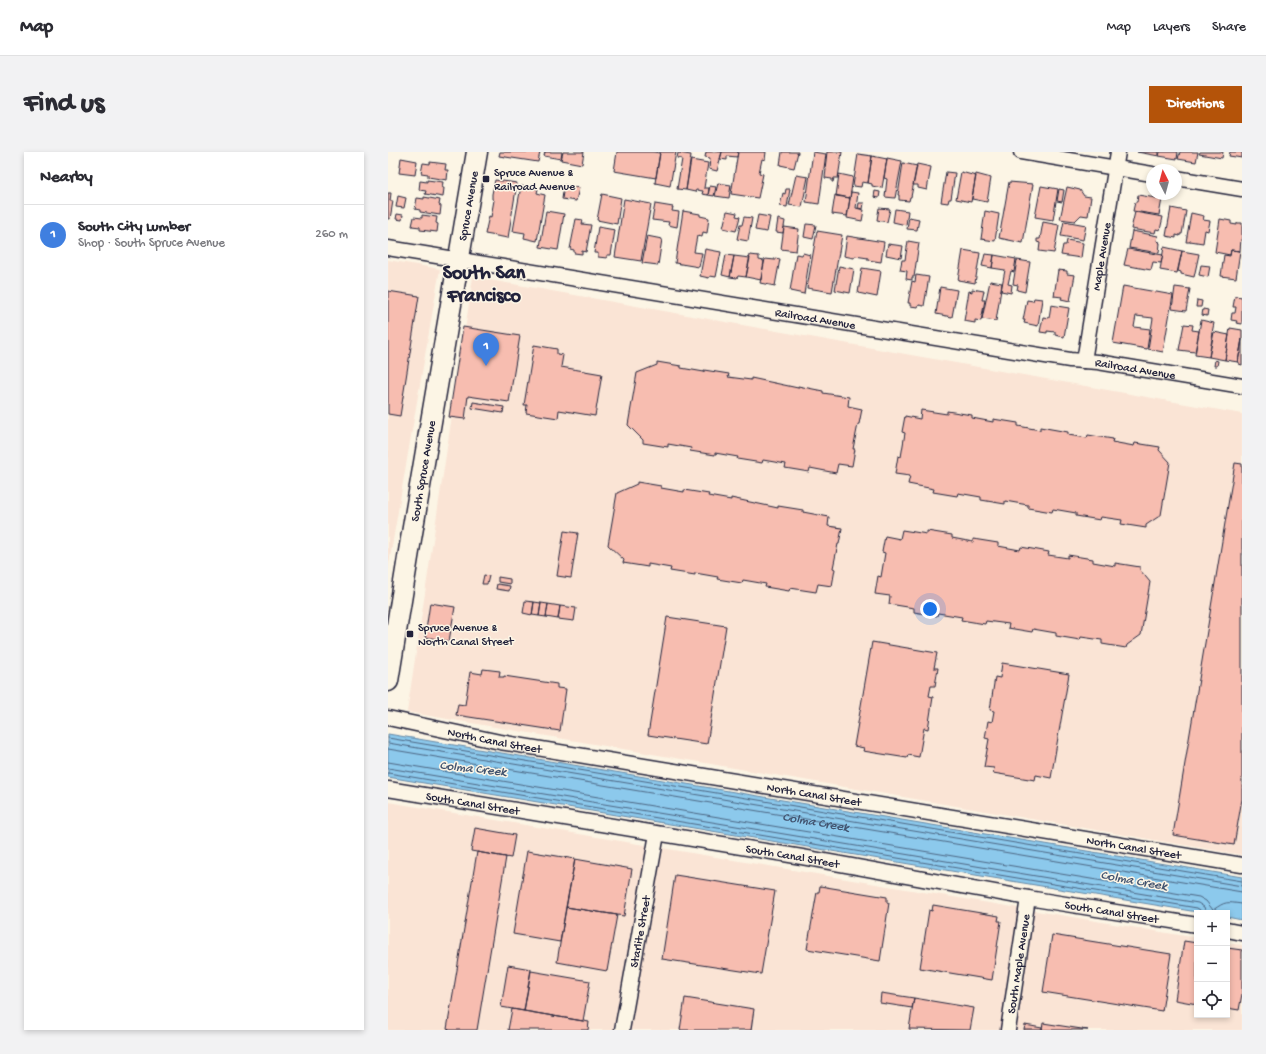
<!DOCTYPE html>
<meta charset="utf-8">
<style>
:root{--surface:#fff;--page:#f2f2f3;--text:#2b2b33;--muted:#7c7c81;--line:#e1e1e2;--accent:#b45309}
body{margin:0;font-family:"Gochi Hand",sans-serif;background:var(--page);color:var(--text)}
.controls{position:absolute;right:12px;bottom:12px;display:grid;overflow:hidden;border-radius:0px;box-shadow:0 2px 6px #0003}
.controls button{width:36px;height:36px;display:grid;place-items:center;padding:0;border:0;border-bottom:1px solid var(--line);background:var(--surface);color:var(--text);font:20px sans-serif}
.compass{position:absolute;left:758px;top:12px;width:36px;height:36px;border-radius:50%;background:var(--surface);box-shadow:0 2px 6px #0003;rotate:354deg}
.you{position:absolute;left:542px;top:457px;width:14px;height:14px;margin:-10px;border:3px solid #fff;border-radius:50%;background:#1a73e8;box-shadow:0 0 0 6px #1a73e833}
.badge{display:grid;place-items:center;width:26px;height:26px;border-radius:50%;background:var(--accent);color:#fff;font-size:13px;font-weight:700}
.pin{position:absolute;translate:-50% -33px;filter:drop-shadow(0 1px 2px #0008)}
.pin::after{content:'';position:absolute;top:21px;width:14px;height:12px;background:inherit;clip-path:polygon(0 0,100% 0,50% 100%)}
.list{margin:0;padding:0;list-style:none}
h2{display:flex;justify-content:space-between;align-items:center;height:52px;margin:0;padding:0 16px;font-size:17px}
h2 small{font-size:13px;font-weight:400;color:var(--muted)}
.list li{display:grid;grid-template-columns:26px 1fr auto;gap:12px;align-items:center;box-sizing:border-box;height:60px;padding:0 16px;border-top:1px solid var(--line)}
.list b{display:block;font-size:15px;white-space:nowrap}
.list p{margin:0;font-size:13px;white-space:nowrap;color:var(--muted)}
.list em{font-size:13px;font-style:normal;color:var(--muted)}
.icon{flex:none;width:22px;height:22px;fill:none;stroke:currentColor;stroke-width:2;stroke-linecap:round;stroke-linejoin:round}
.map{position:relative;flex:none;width:854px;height:878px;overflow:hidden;border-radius:0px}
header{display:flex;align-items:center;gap:24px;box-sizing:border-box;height:56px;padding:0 20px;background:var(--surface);border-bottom:1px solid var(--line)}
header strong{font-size:19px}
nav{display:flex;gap:22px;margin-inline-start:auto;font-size:14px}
.intro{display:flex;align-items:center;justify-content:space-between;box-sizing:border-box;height:96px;padding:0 24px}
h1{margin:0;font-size:28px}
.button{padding:10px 18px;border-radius:0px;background:var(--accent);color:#fff;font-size:14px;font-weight:700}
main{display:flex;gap:24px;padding:0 24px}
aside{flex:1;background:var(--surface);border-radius:0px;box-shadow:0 2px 6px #0003}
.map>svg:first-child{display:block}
.built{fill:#fae4d5}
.water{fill:#8cc9ec;stroke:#6286a5}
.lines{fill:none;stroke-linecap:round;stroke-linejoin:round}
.shore{stroke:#4c6582;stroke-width:1}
.building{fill:#f7bdb0;stroke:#22223b}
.minor-casing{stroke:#22223b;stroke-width:17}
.secondary-casing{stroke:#22223b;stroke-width:23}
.minor{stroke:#fcf5e5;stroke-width:14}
.secondary{stroke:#fcf5e5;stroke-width:20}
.poi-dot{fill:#22223b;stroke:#fcf5e5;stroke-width:1.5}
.labels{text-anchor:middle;stroke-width:3;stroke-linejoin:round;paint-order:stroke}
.poi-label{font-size:12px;fill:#22223b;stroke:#fcf5e5;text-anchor:start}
.street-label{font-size:12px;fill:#22223b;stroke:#fcf5e5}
.water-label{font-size:13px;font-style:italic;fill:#425470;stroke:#fcf5e5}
.town-label{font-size:20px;font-weight:bold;fill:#22223b;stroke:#fcf5e5}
</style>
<header>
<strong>Map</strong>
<nav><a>Map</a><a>Layers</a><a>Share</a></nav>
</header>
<div class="intro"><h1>Find us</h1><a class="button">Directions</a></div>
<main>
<aside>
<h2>Nearby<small></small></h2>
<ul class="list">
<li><span class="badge" style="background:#3f7fe0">1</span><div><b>South City Lumber</b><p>Shop · South Spruce Avenue</p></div><em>260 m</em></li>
</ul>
</aside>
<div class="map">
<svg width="854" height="878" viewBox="0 0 854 878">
<rect width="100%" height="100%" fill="#fcf5e5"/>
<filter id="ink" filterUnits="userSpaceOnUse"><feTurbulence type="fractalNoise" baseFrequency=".025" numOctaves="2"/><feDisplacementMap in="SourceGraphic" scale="8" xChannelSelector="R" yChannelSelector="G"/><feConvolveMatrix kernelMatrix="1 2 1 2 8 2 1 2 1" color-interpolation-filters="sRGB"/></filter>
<g filter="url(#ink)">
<path class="built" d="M0,108L52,117L0,417Z
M85,125L854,262V703L19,560Z
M0,650L809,786V863H839V791L854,793V878H0Z"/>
<path class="water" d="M0,582L854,725V768L839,765V761H815L0,625Z"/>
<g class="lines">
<g class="shore">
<path d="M0,586L854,729"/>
<path d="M0,591L854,734"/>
<path id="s1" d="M0,597L854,740"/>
<path d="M0,610L811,745L818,749L825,758C838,749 838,750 854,752"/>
<path d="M0,616L810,751L816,755L818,761"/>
<path d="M0,621L809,756L812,758L813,761"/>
</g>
</g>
<path class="building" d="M112,0H152L150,10L111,4Z
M157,0H174L173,7L156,4Z
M175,0H196L194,12L173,8Z
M229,0H265L272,1L268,26L226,19Z
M272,0H288L282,34L267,31Z
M318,0H334L329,19L321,17L322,6L317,5Z
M334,0H350L349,5L339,4V8L332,7Z
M350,0H378L377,8L374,7L371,21L375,22L370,46L343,42Z
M394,0H410L406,16L392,13Z
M425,0L438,2L431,52L418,50Z
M439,0H454L450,26H446L445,30H444V27L437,26L438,17H437Z
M749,0H771V4Z
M772,0H790L789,7L771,4Z
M792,0H810L808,10L790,7Z
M812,0H835L834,6L811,2Z
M842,0H854V6L841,4Z
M290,1L303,3L298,38L289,37L294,7L289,6Z
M470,2L484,4L480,31L474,30L473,35L465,34Z
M484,4L499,7L494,36L484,34V32L480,31Z
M13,6L29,9L27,23L11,21Z
M499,6L514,9L507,46L497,45L499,27L496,26Z
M303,8L320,11L316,36H321L320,43L314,42L315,39L308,38L307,40L298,38Z
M42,10L58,12L57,18H60L59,28L40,25V22L33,21L35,11L42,12Z
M515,11L529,14L523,45H522L521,49L511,48V43H510Z
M529,12L543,15L539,38L530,36V33H525Z
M558,20L567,21L563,47H561L560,51L553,50Z
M573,20L588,24L583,50L568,47Z
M451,22L465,25L462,46L448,44Z
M588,22L603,26L599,50L584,47Z
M408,23L420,25L414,55L401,53Z
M39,28L55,30L54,36H56L55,45L37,42L38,39L31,38L32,29L39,30Z
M107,28L129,31L120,86L97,82L101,64L103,65L106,48L104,47V42Z
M621,30L645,32L635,91L611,86Z
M330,31L343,33L341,46L327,44Z
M176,33L191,36L188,49L174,47Z
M133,34L150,37L149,41L157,43L149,89L136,86L137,81L125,79Z
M322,34L328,35L326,44L320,43Z
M653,34L670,37L665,68L647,65Z
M679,35L692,38L696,44L703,45L700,64L693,63L687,69L672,67Z
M398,37H402L399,55L392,54L395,41L397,42Z
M671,37L676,38L674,50L669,49Z
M487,39L492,40L491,46L486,45Z
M463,40L470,41L468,56L476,58L474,69L459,66Z
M0,41H3L2,49H5L2,67H0Z
M214,42L233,46L229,72L209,68Z
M447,43L462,46L459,64L444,62Z
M750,43L774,47L771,63L745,59L747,50H749Z
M10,44L18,46L16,56L8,55Z
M36,45L52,48L51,53L53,54L52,63L32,60V58L27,57L29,46L36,47Z
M236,47L263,52L253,109L227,105Z
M471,51H476L475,57L470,56Z
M267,52L285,55L284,59L291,60L289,75L280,73L281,70L264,68Z
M491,56L502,57L499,70L489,68Z
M783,56L798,59L794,82H792V84L788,83V86L778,84Z
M507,57L520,59L518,73L505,70Z
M158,59L176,62L170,98L152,95Z
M295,59L312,62V64L321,66L319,81L315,80L314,85L309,84L306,100L314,101L311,115L287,111Z
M339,59L349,61L348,64L352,65L348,79L335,76Z
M597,59L611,62L607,89L593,87Z
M747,60L775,65L772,78L768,77L767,81L743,77Z
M803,61L816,64L815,68L822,69L820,79L817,78L815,91L802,89V90H798Z
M9,62L15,63L14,68L8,67Z
M34,63L49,65L48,71L50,72L49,80L32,78V75L24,74L26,65L34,66Z
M370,63L382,65L379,80L367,78Z
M356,65L364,66L360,89L349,87L352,73H354Z
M521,65L531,67L529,78L519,77Z
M188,67L195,68L194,72L203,73L198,100L194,99V102L186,101V98L182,97Z
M390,67L397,69L395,81L388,80Z
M832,67L843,69V72L849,73V71H854V87H853L852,99L843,98L842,103L827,100Z
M676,69L698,73L695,88L673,84Z
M655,70L671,73L666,101L651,99L652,91L649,90V87H652Z
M418,72L428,73L425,87L416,85Z
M210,75L227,78L223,103H219V106L210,105V101H206Z
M396,75L411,77L408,99L393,97Z
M429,79L454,83L444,140L419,136Z
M744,79L770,84L769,89L772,90L771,91H772L771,101L741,96Z
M259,84L274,87L270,113L254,111Z
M459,84L496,90L493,110L480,108V106L467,104L466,106L456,104Z
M679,88L695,91L693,106L673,103L675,93H678Z
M520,89L531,91L526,125H524V128L518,127L519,119L512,118L514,108H517Z
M500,92L515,94L513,106L498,103Z
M776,95L794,99L789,121L772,118Z
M317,97L333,100L328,125L322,124L321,126L312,124Z
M740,97L775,103L773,111L765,110L763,118L736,113Z
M575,98L592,101L587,131L570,128Z
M843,98L852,99L848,126L833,124L836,103L842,104Z
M794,99L811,102L806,125L793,122V120L790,119Z
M415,101L422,103L416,142L402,139L408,102L414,103Z
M597,102L606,103L604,116L594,114Z
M338,103L346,104L342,125L334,123Z
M362,103L371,104V108L376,109L373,128L358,125Z
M606,103L628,107L626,120L623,119L620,132L624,133L623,141L613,139L617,118L604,116Z
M346,104L362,106L358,125L350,124L349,126L342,125Z
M387,106L392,107L387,134L372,131L377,107L387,108Z
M629,108L642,110L637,140L629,138L630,133L625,132Z
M813,113L822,114L820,125L811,123Z
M451,114L466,117L462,141L447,138Z
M474,116L493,119L489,145L470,141Z
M670,118L679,119V122L687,123L682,149L673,147L674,145L666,144Z
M528,123L541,125L536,154L531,153L530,155L522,154V151H520L524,129L527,130Z
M602,129L614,131L608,169L594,167Z
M735,134L785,143L775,200L760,197L765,166L748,164L746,175L762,177L759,197L725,191Z
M552,135L569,138L564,165L548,162Z
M787,135L802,137L798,159L784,157Z
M584,137L596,139L594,148H597L593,169L587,168V171L576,169L581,139L584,140Z
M0,139L31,144L12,264L0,262Z
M847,144L854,145V172L848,171L849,169L843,168L844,161H847L848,155H845Z
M646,146L654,147L650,174L636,171L637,168H635L639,148L645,149Z
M809,148L814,149L813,155H808Z
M663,153L681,156L676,185L667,183V180L659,179V181L652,180L655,165L661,166Z
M815,157L820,158L819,164L814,163Z
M813,168L826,171L824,181H825L821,205L807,203Z
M796,172L805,173L804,178L811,179L807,200L791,198Z
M75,175L132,184L121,250L80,244L77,267L61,265Z
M842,176L854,178V187L850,210L837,208Z
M826,180L841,183L837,208L821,205Z
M854,187V213L851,212V210H850Z
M146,193L169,197V202L175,203L173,215L214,222L207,264L171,258L170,266L138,261L139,253H136Z
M827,208L830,209L829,214H826Z
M269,210L293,214V216L316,220V218L341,222L340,225L363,228V226L410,236V234L435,239V241L461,245L460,254L474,257L471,272H470L465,297H467L464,314L450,312L448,321L422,316L421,320L397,316L398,312L375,308L374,311L349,307L350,305L327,301V303L302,299L303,296L280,292V295L255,291V288L240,273L249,221L269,213Z
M85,250L116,255L115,261L84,256Z
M533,258L559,262V259L584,263V266L605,270V267L630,271V274L652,278V275L680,280V283L699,286L700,283L725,287L724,290L746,294L747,291L772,295L771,298L782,310L773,363L758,373V376L733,372L734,368L713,365L712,368L688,364V361L665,357L664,360L640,356V353L617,349V352L593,348V345L570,341L569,344L545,340L546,337L520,332L522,324L507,322L510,304L513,305L517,281L514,280L517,264L532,267Z
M847,311L854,312V647L846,693L785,683Z
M249,330L273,334V336L296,340V338L321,342L320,344L343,348V346L390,356V354L415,358V360L441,365L440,374L454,376L451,392H450L445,416L447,417L444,434L430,432L428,440L402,436L401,439L377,435L378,432L355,428L354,431L329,427L330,425L307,421V423L282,419L283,416L260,412V415L235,411L236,408L220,393L229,341L249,332Z
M514,378L539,382V379L564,383V386L585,390V387L610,391V394L632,398L633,395L661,400L660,403L680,406V403L705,407V410L727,414V411L752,415V418L762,430L753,483L739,493L738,496L714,492V488L693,485L692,488L668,484V481L645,477L644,480L620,476L621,472L598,469L597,472L573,468L574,465L550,461L549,464L526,460V456L501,452L502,444L487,442L490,424L493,425L497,401L494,400L497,384L512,387Z
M176,379L190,381L183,426L169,424Z
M96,423L101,424L99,432H94Z
M110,425L122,427V432L110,430Z
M109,432L122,434L121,439L108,437Z
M137,449L146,450L144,463L135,461Z
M146,450L153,451L151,464L144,463Z
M42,451L67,455L61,489L37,485Z
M153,451L160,452L158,465L151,464Z
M160,452L172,454L170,467L158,465Z
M172,454L188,456L186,469L170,467Z
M279,465L338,474L319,592L260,583Z
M484,490L549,501L546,516H550L547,534H543L541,544L545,545L540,577L536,576L531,605L520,603L519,606L475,599L476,596L466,594Z
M614,511L681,522L663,626L648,623L647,628L605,621L606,616L596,615L601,587L597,586L600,569L604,570L606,559L602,558L607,525L612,526Z
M95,517L112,519L111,525H116V524L169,532V536L178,537L172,579L68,563L70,552L77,553L82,520L94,522Z
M87,676L127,683L123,706L83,699Z
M139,699L187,707L172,790L125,782Z
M89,700L118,705L89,878H62L59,877Z
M187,707L244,717L236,764L178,755Z
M287,723L387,739L373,822L274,807Z
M432,734L499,745V751H501L492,809L419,797L429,740H431Z
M545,753L611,764L610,769H613L604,828L532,816L541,758L544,759Z
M178,755L229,763L219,819L169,810Z
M664,783L783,802L774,859L655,840Z
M796,789L809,791V852L787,848Z
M839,796L854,798V842L851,858L839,856Z
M120,813L143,817L136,859L113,855Z
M143,819L202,829L195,869L136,859Z
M493,841L526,846L524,856L492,851Z
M297,846L366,857L363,878H292Z
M526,846L586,856L582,878L521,877Z
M124,857L201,870L200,878H120Z
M655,871L700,878H654Z
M637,873L654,876V878H636Z"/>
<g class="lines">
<g class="minor-casing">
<g id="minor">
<path d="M633,0L764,22"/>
<path d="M788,26L854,37"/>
<path id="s2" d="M0,96L682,208L710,210L854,234"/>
<path id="s3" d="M696,209L730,0"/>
<path id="s4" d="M0,566L112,590L854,713"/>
<path id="s5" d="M0,637L414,705L640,746L809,773"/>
<path d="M839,778L854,781"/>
<path id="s6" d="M234,878L269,682"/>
<path id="s7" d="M620,878L640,746"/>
</g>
</g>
<g class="secondary-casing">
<g id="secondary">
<path id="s8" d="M0,529L23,387L89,0"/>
</g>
</g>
<use href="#minor" class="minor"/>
<use href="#secondary" class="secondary"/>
</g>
</g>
<g class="poi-dot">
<rect x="94" y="23" width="8" height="8" rx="2"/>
<rect x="18" y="478" width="8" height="8" rx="2"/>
</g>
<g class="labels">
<g class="poi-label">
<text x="106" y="24">Spruce Avenue &amp;<tspan x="106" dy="14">Railroad Avenue</tspan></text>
<text x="30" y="479">Spruce Avenue &amp;<tspan x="30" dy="14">North Canal Street</tspan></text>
</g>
<g class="street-label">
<text dy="4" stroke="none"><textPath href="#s8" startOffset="482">Spruce Avenue</textPath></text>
<text dy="4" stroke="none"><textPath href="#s3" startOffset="106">Maple Avenue</textPath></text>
<text dy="4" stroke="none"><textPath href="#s2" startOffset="433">Railroad Avenue</textPath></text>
<text dy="4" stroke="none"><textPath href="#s2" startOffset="757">Railroad Avenue</textPath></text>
<text dy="4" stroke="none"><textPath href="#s8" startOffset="213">South Spruce Avenue</textPath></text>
<text dy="4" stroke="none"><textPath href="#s4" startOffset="109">North Canal Street</textPath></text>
<text dy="4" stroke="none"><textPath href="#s4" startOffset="433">North Canal Street</textPath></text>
<text dy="4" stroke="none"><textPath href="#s5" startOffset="86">South Canal Street</textPath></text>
<text dy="4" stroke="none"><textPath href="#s4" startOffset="757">North Canal Street</textPath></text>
<text dy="4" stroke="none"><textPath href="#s5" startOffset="410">South Canal Street</textPath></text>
<text dy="4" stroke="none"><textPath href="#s5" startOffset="734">South Canal Street</textPath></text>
<text dy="4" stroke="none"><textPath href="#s6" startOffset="100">Starlite Street</textPath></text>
<text dy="4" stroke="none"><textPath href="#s7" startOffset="67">South Maple Avenue</textPath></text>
</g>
<g class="water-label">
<text transform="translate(85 615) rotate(6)" y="5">Colma Creek</text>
<text dy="5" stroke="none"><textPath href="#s1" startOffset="434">Colma Creek</textPath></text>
<text transform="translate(746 727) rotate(10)" y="5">Colma Creek</text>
</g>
<g class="town-label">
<text x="96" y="126">South San<tspan x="96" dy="23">Francisco</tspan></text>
</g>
</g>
</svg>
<div class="controls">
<button>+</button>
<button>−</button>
<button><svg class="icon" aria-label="locate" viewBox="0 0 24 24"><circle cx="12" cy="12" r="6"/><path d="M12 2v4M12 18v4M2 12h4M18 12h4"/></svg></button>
</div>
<svg class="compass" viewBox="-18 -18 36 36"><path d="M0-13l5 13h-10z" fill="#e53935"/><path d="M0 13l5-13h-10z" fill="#7c7c81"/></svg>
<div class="you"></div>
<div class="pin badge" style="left:98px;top:214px;background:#3f7fe0">1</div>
</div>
</main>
